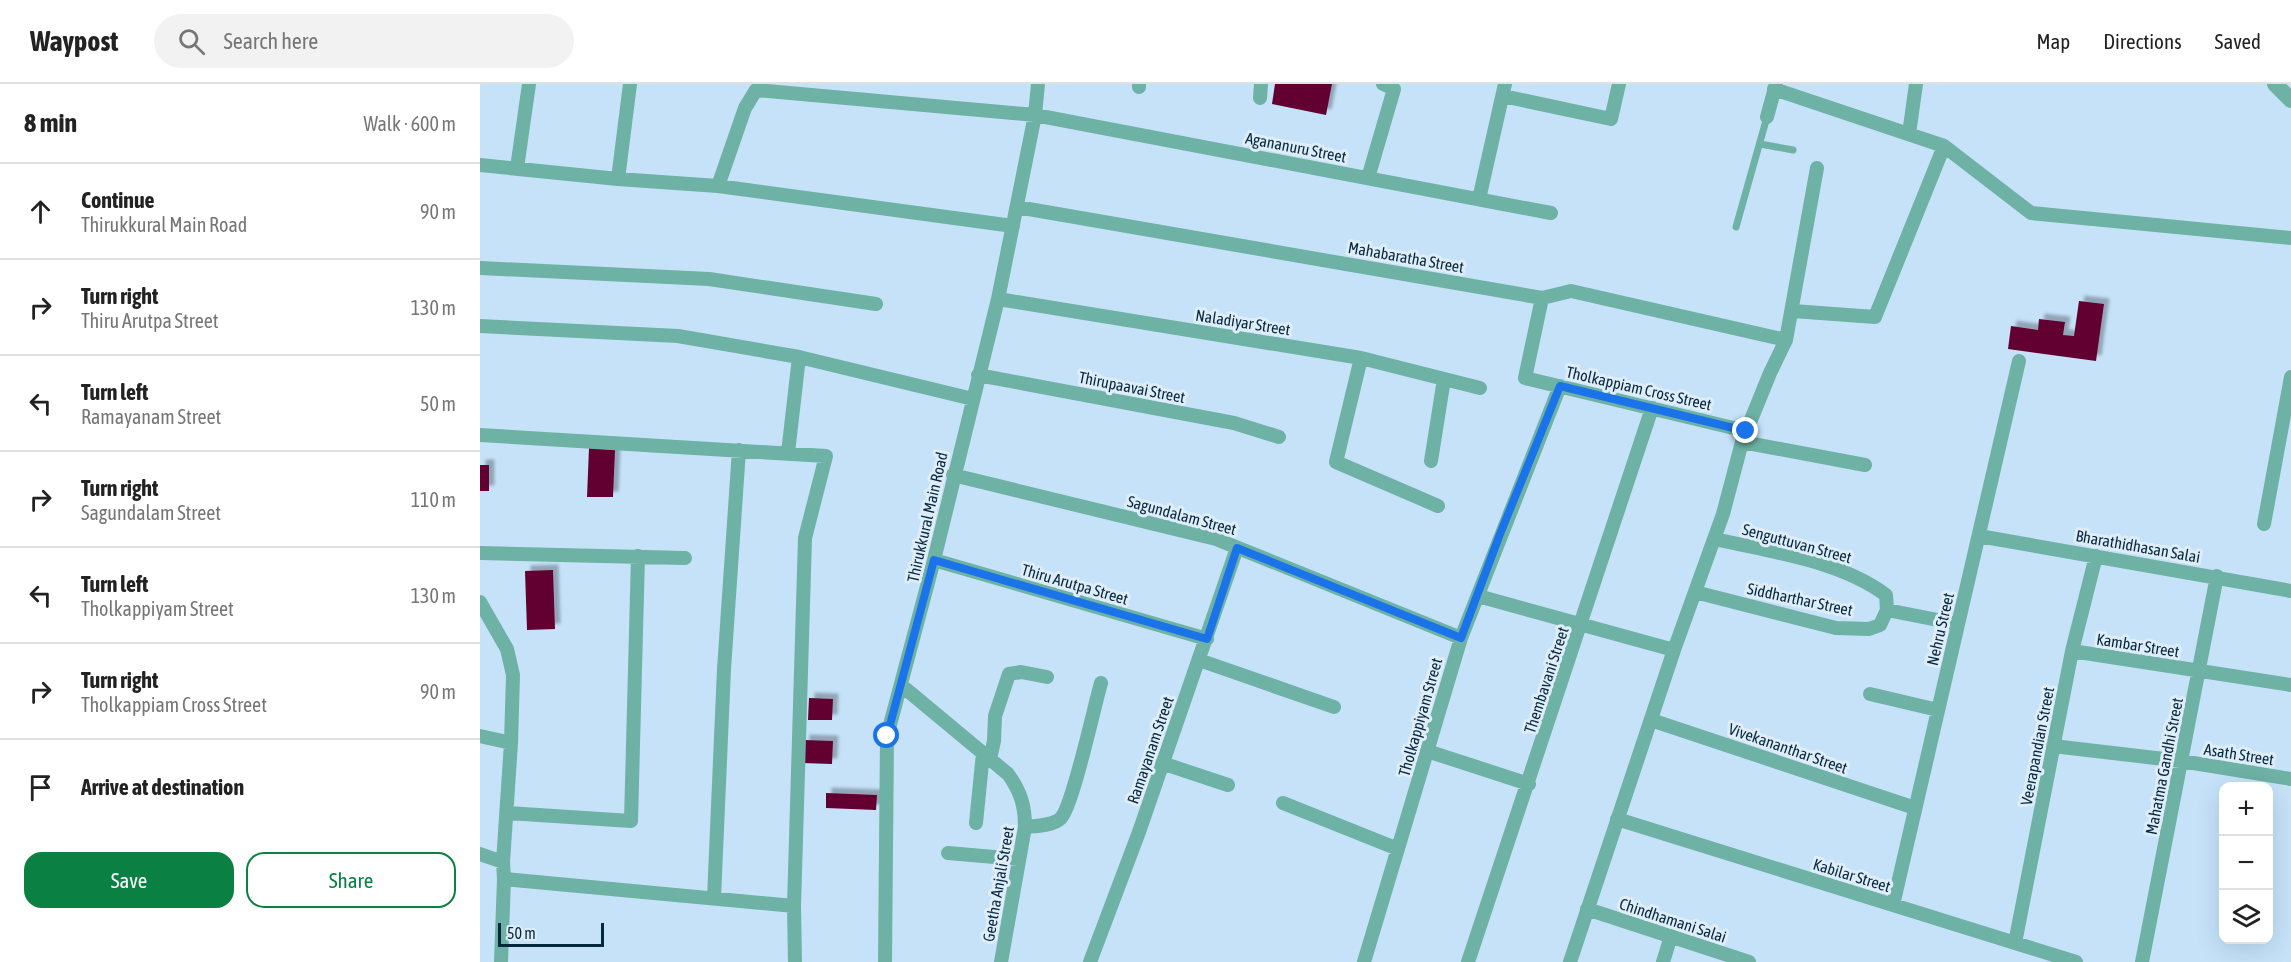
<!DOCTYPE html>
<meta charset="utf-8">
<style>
:root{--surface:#fff;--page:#f2f2f2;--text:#222;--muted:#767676;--line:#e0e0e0;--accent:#0b8043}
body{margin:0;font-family:"Asap Condensed",sans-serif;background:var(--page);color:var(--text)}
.controls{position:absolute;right:18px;bottom:18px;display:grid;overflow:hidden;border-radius:12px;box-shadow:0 6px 24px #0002}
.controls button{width:54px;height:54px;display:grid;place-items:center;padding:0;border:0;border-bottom:2px solid var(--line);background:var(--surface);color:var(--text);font:30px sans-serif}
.scale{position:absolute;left:18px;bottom:15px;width:106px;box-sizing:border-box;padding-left:6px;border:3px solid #07293e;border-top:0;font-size:16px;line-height:21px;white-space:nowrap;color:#07293e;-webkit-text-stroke:4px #dfedf9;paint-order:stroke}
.stop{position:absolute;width:18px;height:18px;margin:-14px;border:4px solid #1a73e8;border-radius:50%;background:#fff}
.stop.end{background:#1a73e8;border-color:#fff;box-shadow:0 2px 6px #0008}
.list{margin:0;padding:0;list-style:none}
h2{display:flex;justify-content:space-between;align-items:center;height:78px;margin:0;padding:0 24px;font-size:26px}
h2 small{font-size:20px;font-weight:400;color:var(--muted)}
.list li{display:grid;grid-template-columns:39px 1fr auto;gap:18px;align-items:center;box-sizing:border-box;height:96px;padding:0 24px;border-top:2px solid var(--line)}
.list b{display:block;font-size:22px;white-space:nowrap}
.list p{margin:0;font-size:20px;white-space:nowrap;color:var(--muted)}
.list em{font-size:20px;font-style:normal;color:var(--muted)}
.actions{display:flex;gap:12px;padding:18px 24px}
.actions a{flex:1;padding:14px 0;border:2px solid var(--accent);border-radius:18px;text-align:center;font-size:21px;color:var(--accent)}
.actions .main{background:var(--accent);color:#fff}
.icon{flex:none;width:33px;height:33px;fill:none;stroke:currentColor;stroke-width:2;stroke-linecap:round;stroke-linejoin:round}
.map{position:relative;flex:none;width:1811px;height:878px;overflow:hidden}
header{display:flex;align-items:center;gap:36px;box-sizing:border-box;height:84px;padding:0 30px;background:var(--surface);border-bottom:2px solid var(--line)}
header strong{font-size:28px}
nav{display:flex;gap:33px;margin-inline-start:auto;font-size:21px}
.search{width:420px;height:54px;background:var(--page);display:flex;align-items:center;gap:15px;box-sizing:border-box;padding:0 21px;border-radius:33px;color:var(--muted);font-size:22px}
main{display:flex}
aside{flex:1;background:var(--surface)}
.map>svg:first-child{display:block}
.building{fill:#620330;filter:url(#shadow)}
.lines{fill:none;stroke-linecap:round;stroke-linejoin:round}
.service{stroke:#6eb1a5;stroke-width:7}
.minor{stroke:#6eb1a5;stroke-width:14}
.tertiary{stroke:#6eb1a5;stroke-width:16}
.route{stroke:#1a73e8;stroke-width:8}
.labels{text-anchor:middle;stroke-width:6;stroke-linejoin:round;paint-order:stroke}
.street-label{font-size:16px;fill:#07293e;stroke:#dfedf9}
</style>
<header>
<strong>Waypost</strong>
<div class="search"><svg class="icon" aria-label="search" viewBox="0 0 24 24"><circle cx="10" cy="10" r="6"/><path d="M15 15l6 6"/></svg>Search here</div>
<nav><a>Map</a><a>Directions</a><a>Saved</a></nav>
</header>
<main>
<aside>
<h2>8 min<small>Walk · 600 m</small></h2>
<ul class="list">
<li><svg class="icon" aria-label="ahead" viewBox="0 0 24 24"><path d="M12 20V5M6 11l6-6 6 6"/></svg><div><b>Continue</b><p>Thirukkural Main Road</p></div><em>90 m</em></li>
<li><svg class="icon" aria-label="right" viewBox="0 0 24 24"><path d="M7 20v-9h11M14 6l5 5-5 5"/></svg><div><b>Turn right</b><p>Thiru Arutpa Street</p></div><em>130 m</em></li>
<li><svg class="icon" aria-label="left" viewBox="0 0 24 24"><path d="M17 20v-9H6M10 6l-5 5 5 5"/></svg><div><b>Turn left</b><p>Ramayanam Street</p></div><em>50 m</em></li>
<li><svg class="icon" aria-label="right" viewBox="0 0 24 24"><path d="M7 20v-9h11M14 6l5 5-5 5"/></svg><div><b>Turn right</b><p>Sagundalam Street</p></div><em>110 m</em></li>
<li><svg class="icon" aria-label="left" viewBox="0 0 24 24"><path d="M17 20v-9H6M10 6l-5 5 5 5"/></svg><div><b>Turn left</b><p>Tholkappiyam Street</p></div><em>130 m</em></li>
<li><svg class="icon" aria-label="right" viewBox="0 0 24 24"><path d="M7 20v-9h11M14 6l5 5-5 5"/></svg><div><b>Turn right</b><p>Tholkappiam Cross Street</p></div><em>90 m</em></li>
<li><svg class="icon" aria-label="arrive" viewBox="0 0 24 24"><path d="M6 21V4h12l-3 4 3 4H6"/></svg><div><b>Arrive at destination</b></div></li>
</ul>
<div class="actions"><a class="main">Save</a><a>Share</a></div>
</aside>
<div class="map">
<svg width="1811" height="878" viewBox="0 0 1811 878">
<defs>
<filter id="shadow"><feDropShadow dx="5.5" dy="-5.5" stdDeviation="1.5" flood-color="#0004"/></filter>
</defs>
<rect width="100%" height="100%" fill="#c5e2f9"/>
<path class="building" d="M795,0H852L846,31L792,20Z
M1599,217L1624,220L1616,277L1528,265L1531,242L1558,246L1559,235L1585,238L1583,251L1594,252Z
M109,364L135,366L133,413H107Z
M0,381H9V407H0Z
M73,486L75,545L47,546L45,487Z
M329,614L353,615L352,636H328Z
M324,656L353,657L352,680L323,679Z
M346,709L397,711L396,726L346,724Z"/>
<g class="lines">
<path class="service" d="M1280,60L1313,66
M1256,143L1287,33"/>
<path class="minor" d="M659,3V0
M1294,5L1464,62L1551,129L1811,154
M1023,12L1131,35L1139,0
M780,14L781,0
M1287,33L1296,0
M1429,50L1436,0
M0,81L138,95L238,102L533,142
M37,84L49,0
M888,94L914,5L903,0
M138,95L150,0
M238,102L265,24L276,6L555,31L1071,129
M999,115L1025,0
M537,123L1062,214L1091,207L1306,256
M0,184L229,195L396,220
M1062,214L1045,294L1266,347
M518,215L881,274L1000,304
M1313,227L1395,233L1464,62
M0,242L198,252L319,273L493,315
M881,274L856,378L958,422
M498,291L754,339L799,353
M0,351L346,372L325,454L314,822L315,878
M1262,358L1385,381
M308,369L319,273
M951,377L964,295
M473,391L736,455L981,554
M1784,440L1811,293
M1499,452L1811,507
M1235,455C1291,468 1359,476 1406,511L1407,526
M0,469L205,474
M454,476L727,555
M1215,508L1356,544L1389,545L1400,541L1407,526L1478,540
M998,512L1194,566
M0,518L27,565L33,591L31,659L23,778L24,795L21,878
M1592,567L1811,601
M719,576L854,623
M421,601L528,690C541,708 545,722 545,743L521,878
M1390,610L1458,626
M1171,636L1435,724
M0,652L31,659
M1573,662L1701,677L1811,695
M947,667L1049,700
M510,675L514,657L515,632L529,590L541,588L567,593
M682,679L748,701
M803,719L918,765
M27,729L151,737L158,472
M1137,735L1596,878
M496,739L503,669
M545,743C555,742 573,742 581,734C593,721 614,623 621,599
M468,769L539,775
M0,770L23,778
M24,795L314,822
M234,814L244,585L259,366
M1413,821L1539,277
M1107,825L1269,878
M1535,859L1592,567L1616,472
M405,878L407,652L454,476L518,215L555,31L558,0
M610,878L659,748L757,464
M884,878L981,554L1080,302
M988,878L1172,324
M1090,878L1194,566L1243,430L1262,358L1290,289L1306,256L1337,84
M1183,878L1191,852
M1662,878L1737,492"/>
<path class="tertiary" d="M1795,0L1811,16"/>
</g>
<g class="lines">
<path class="route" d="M407,652L454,476L727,555L757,464L981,554L1020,450L1080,302L1266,347"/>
</g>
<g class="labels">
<g class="street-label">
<text transform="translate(816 63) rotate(11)" y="6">Agananuru Street</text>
<text transform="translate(926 173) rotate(10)" y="6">Mahabaratha Street</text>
<text transform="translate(763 238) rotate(9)" y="6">Naladiyar Street</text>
<text transform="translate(652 303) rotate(11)" y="6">Thirupaavai Street</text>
<text transform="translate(1159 304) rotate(13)" y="6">Tholkappiam Cross Street</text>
<text transform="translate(702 431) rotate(15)" y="6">Sagundalam Street</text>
<text transform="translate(447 433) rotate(-77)" y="6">Thirukkural Main Road</text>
<text transform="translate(1317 459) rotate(15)" y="6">Senguttuvan Street</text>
<text transform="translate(1658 462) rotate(10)" y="6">Bharathidhasan Salai</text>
<text transform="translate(595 500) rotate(16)" y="6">Thiru Arutpa Street</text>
<text transform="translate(1320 515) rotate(12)" y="6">Siddharthar Street</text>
<text transform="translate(1460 545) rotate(-77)" y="6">Nehru Street</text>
<text transform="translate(1658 561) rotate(9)" y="6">Kambar Street</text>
<text transform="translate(1066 596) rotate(-72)" y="6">Thembavani Street</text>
<text transform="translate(940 633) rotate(-74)" y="6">Tholkappiyam Street</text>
<text transform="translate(1557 662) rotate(-79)" y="6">Veerapandian Street</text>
<text transform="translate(1308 664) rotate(19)" y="6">Vivekananthar Street</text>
<text transform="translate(670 666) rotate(-71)" y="6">Ramayanam Street</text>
<text transform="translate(1759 670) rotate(9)" y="6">Asath Street</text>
<text transform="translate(1684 682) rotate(-79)" y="6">Mahatma Gandhi Street</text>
<text transform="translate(1372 791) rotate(17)" y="6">Kabilar Street</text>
<text transform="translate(518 800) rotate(-80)" y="6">Geetha Anjali Street</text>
<text transform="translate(1193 836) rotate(18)" y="6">Chindhamani Salai</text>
</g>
</g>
</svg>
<div class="controls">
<button>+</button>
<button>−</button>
<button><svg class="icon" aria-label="layers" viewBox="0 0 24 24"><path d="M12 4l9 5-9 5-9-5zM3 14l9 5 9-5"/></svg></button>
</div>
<div class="scale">50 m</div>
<div class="stop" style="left:407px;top:652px"></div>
<div class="stop end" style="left:1266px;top:347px"></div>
</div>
</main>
